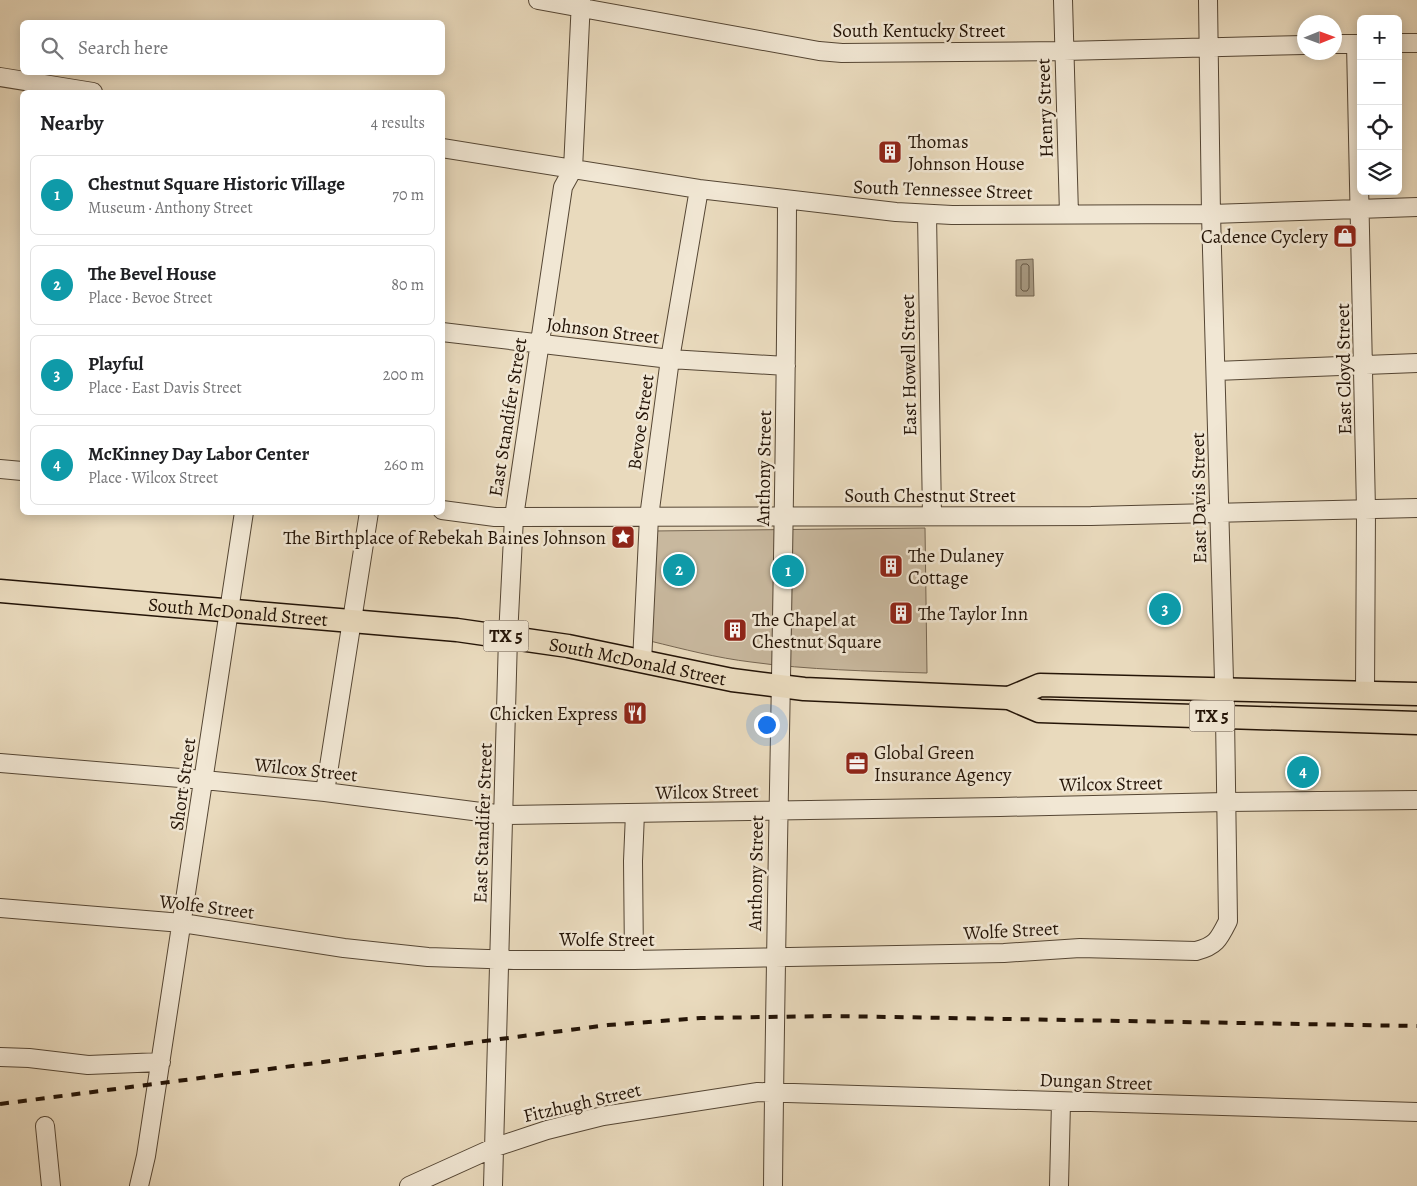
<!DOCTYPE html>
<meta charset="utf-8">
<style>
:root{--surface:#fff;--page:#f2f2f2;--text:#202124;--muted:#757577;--line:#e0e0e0;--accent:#db2777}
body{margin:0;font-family:Alegreya,serif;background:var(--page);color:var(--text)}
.controls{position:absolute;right:15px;top:15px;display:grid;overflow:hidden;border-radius:8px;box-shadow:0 2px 12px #0003}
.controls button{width:45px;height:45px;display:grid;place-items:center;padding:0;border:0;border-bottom:1px solid var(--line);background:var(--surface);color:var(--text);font:25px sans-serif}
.compass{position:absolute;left:1297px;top:15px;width:45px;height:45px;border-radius:50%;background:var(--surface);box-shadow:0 2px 12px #0003;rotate:89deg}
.you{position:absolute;left:766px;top:724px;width:18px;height:18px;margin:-12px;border:4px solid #fff;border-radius:50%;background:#1a73e8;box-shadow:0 0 0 8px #1a73e833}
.badge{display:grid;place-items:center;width:32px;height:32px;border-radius:50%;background:var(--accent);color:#fff;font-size:16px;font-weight:700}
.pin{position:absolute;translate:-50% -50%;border:2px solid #fff;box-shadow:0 1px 5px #0006}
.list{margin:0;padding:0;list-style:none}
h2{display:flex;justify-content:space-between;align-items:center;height:65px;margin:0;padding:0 20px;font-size:21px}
h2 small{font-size:16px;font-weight:400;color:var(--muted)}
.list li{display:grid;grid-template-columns:32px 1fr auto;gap:15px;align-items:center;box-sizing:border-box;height:80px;margin:0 10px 10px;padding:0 10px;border:1px solid var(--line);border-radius:8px}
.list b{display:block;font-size:19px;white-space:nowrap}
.list p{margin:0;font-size:16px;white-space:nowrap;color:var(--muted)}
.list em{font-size:16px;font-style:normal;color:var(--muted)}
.icon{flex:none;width:28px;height:28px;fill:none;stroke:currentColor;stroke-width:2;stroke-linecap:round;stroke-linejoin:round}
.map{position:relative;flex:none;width:1417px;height:1186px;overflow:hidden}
.search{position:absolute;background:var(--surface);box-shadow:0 2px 12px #0003;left:20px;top:20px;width:425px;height:55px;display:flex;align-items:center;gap:12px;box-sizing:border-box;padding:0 18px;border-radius:8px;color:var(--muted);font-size:19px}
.panel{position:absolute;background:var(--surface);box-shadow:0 2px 12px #0003;left:20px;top:90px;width:425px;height:425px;border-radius:8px}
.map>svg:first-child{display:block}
.green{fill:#c8b89e;stroke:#766652}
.water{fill:#a6977f;stroke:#72634f}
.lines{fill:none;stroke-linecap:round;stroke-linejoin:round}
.shore{stroke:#655643;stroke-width:1}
.minor-casing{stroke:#554634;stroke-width:20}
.major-casing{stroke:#241407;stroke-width:25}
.minor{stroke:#f1e7d4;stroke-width:18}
.major{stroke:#e9dabd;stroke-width:22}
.rail{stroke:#241407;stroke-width:4;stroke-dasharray:9 9;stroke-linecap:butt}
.labels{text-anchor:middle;stroke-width:5;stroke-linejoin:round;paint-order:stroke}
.shield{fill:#f1e7d4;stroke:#625344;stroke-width:1}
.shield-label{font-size:18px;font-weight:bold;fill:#241407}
.street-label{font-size:19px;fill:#241407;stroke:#f1e7d4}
.poi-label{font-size:19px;fill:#241407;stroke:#f1e7d4;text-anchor:start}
</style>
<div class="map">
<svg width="1417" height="1186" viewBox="0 0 1417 1186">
<rect width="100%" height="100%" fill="#e9dabd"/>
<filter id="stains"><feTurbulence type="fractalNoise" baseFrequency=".004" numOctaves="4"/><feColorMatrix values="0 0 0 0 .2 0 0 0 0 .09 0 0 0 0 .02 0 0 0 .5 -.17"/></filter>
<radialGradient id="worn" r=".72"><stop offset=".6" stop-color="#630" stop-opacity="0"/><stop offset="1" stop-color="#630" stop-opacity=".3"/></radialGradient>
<path class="green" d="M925,528L927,673C868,671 809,670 751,662C717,658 683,649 650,641L652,531Z"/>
<path class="water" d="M1033,259L1034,296H1016V260Z"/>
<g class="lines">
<path class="shore" d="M1023,264H1027L1029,266V288L1027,291H1023L1021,289V267Z"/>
<g class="minor-casing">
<path id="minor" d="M538,0L819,51L842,53L1064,51L1304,45
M1063,0L1069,214
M1398,43H1417
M1334,44H1361
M1356,44L1366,510L1365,693
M0,77L93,92
M442,148L699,189L896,212L952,215L1211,214L1417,207
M927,214L932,516
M442,332L670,359L786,366
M1216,371L1417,363
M0,469L22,471
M442,510L495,517H514L1091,516L1417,508
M642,662L649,517L670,359L699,189
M0,763L204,780L325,792L504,815L1000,807L1226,802L1417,800
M325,792L369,512
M0,908L182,923L344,948L428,957L514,960H634L1004,953L1080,948L1196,951C1216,946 1219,939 1228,921L1225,717L1211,214L1208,0
M634,960L633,861L635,813
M0,1057L29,1058L88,1065L161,1062
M45,1126L51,1186
M139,1186L146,1156L244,512
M409,1186L493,1148L547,1130L603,1116L758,1092L1417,1112
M493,1186L508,637L514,517L563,187L573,169L581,0
M773,1186C776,857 786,529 787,200
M1059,1186L1061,1102"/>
</g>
<g class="major-casing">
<g id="major">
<path id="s1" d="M0,591L457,630L568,646L732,680L804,689L1009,698L1039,711L1417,723"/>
<path d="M1009,698L1040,685L1417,694"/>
</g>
</g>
<use href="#minor" class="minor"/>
<use href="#major" class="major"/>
<path class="rail" d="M0,1104L608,1025L701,1018L833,1016L1417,1026"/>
</g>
<defs>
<g id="building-square" transform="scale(1.25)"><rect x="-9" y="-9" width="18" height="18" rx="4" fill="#8f2418" stroke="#f1e7d4"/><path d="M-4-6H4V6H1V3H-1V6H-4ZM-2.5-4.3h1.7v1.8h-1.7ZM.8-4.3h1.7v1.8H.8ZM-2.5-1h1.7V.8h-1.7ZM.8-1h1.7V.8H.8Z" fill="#fff"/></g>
<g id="shop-square" transform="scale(1.25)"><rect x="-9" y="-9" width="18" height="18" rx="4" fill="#8f2418" stroke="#f1e7d4"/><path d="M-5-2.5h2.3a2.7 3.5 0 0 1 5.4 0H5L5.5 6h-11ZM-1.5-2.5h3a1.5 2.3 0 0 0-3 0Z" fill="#fff"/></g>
<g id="sight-square" transform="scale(1.25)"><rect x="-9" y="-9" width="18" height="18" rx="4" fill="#8f2418" stroke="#f1e7d4"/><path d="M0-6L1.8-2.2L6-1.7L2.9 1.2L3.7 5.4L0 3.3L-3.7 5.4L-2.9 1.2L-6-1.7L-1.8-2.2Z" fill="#fff"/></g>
<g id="restaurant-square" transform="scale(1.25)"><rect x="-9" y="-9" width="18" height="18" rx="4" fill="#8f2418" stroke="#f1e7d4"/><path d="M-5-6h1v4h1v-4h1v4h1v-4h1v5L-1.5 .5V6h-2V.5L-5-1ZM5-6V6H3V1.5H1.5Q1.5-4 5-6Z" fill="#fff"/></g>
<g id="office-square" transform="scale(1.25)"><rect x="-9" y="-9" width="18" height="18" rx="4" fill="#8f2418" stroke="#f1e7d4"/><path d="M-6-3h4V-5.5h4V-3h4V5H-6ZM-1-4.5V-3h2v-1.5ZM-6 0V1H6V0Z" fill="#fff"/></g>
</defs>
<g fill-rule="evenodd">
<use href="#building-square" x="890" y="152"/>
<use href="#shop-square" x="1345" y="236"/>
<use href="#sight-square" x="623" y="537"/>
<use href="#building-square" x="891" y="566"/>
<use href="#building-square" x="901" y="613"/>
<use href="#building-square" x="735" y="630"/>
<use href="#restaurant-square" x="635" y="713"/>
<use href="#office-square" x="857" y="763"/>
</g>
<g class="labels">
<g class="shield">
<rect x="483.5" y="620.5" width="45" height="31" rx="4"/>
<rect x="1189.5" y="700.5" width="45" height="31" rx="4"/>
</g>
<g class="shield-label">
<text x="506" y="642">TX 5</text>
<text x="1212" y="722">TX 5</text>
</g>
<g class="street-label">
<text x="919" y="37">South Kentucky Street</text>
<text transform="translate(1044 108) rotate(-92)" y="7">Henry Street</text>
<text transform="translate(943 189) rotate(2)" y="7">South Tennessee Street</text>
<text transform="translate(603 330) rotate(7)" y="7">Johnson Street</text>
<text transform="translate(908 365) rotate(-91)" y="7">East Howell Street</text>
<text transform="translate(1343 369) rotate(-91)" y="7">East Cloyd Street</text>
<text transform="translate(507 417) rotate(-81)" y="7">East Standifer Street</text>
<text transform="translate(640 422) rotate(-82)" y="7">Bevoe Street</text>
<text transform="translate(763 468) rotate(-89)" y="7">Anthony Street</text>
<text x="930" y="502">South Chestnut Street</text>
<text transform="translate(1198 498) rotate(-91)" y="7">East Davis Street</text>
<text dy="7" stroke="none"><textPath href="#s1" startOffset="239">South McDonald Street</textPath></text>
<text dy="7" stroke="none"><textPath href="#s1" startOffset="642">South McDonald Street</textPath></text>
<text transform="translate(306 769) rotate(6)" y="7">Wilcox Street</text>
<text transform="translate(1111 783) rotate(-1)" y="7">Wilcox Street</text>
<text transform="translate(182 784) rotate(-82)" y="7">Short Street</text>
<text transform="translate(707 791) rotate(-1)" y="7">Wilcox Street</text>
<text transform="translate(482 823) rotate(-88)" y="7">East Standifer Street</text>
<text transform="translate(755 873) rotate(-89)" y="7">Anthony Street</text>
<text transform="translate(207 906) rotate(7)" y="7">Wolfe Street</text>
<text transform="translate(1011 930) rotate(-3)" y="7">Wolfe Street</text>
<text x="607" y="946">Wolfe Street</text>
<text transform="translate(1096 1081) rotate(2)" y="7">Dungan Street</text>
<text transform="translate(582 1102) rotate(-13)" y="7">Fitzhugh Street</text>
</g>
<g class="poi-label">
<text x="908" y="148">Thomas<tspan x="908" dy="22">Johnson House</tspan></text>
<text x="1328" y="243" text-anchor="end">Cadence Cyclery</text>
<text x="606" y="544" text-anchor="end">The Birthplace of Rebekah Baines Johnson</text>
<text x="908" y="562">The Dulaney<tspan x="908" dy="22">Cottage</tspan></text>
<text x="918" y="620">The Taylor Inn</text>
<text x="752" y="626">The Chapel at<tspan x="752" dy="22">Chestnut Square</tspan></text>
<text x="618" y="720" text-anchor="end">Chicken Express</text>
<text x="874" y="759">Global Green<tspan x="874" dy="22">Insurance Agency</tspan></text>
</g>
</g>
<rect width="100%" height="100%" filter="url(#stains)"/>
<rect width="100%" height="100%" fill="url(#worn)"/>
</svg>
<div class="controls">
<button>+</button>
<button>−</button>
<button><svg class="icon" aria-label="locate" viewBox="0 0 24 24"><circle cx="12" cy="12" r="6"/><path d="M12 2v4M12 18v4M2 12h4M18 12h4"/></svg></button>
<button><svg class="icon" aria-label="layers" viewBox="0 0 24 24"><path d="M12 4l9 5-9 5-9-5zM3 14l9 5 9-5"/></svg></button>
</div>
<svg class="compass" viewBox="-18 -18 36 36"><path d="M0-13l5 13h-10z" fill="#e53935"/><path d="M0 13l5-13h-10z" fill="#757577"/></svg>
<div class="you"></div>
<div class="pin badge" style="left:788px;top:571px;background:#0f9aa8">1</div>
<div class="pin badge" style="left:679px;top:570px;background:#0f9aa8">2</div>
<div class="pin badge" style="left:1165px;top:609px;background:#0f9aa8">3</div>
<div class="pin badge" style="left:1303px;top:772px;background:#0f9aa8">4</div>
<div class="search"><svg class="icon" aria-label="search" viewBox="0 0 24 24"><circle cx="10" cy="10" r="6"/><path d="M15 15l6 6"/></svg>Search here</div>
<section class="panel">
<h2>Nearby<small>4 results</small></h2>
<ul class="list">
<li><span class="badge" style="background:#0f9aa8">1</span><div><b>Chestnut Square Historic Village</b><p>Museum · Anthony Street</p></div><em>70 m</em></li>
<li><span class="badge" style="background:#0f9aa8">2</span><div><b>The Bevel House</b><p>Place · Bevoe Street</p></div><em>80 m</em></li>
<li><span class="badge" style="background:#0f9aa8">3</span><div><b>Playful</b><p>Place · East Davis Street</p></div><em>200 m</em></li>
<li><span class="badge" style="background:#0f9aa8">4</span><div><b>McKinney Day Labor Center</b><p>Place · Wilcox Street</p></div><em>260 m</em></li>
</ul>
</section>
</div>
